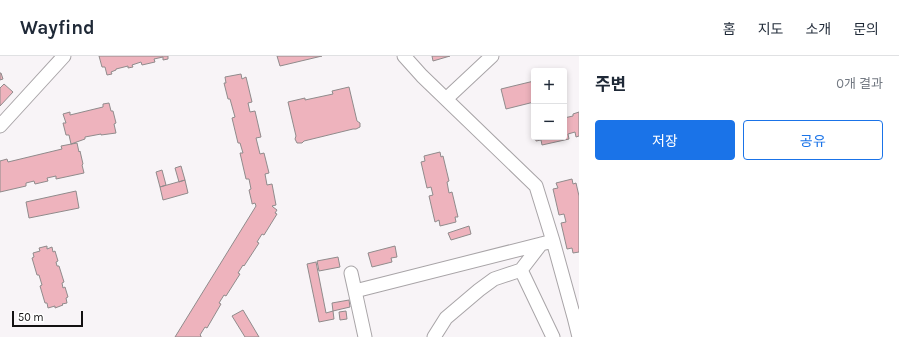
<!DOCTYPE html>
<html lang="ko">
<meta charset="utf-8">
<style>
:root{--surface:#fff;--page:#f6f6f7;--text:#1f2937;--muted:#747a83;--line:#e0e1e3;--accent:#1a73e8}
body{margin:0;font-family:Karla,"Noto Sans KR",sans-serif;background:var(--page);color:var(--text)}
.controls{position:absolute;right:12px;top:12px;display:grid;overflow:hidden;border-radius:4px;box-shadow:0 2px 6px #0003}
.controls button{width:36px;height:36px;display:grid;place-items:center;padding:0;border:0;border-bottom:1px solid var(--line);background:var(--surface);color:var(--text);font:20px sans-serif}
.scale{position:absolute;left:12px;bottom:10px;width:71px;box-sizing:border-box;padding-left:4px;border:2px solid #131112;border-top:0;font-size:11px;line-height:14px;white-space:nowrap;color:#131112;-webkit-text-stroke:3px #fff;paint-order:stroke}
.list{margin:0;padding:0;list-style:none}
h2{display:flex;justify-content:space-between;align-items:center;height:52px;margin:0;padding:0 16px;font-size:17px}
h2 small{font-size:13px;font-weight:400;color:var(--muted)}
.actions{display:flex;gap:8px;padding:12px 16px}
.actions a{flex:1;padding:9px 0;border:1px solid var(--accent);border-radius:4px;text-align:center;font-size:14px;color:var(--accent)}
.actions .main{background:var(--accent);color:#fff}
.map{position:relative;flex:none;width:579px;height:281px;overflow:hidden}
header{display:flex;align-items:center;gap:24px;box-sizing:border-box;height:56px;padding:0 20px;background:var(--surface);border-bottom:1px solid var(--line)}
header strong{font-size:19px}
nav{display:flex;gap:22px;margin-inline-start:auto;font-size:14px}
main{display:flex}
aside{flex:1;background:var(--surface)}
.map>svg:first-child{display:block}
.building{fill:#eeb3bd;stroke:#908b8c}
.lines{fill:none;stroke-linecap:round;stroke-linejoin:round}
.minor-casing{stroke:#a8a4a7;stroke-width:15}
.minor{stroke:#fff;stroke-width:13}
</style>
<header>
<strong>Wayfind</strong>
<nav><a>홈</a><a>지도</a><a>소개</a><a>문의</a></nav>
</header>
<main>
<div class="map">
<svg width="579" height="281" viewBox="0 0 579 281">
<rect width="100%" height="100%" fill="#f8f4f7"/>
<path class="building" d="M99,0H168V3L163,4V1L154,3L155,6L142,9L141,6L132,9L133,11L128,12V10L116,13V14L111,16L112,18L107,19L105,11H102Z
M277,0H322L280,10Z
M432,0H450L433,5Z
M0,17H1L3,23L0,24Z
M241,18L242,23L246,21L252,46L248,47L250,56L255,55L261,81L256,82L260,98L264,97L269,117L265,118L267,129L272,128L276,149L272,150L273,151L277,154L275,157L277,158L264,179L262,178L257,186L259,187L244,210L243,209L238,217L240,218L226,240L224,239L219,247L221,248L207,272L205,271L200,279L201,280V281H175L256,150L255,147L252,148V147L249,134L251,133L249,123H246L240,97H243L240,87H238L232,62L235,61L230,43H228L224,27H226L225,21Z
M534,25V46L506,53L501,33Z
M4,28L13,36L0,50V32Z
M349,31L357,65L360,67V71L356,73H353L304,85L302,87H297L295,83L296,80L288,46L305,42V44L333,38L332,35Z
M109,47L111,55H113L116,67L114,68L116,77L101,79V78L85,81V83L71,88L69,79H66L63,67H66L63,58L70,56V59L103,51V48Z
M579,56V80L576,81L575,76L568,78L569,83L542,89L541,84L536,85L535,81H564V62L573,60V58Z
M77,87L79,96L80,95L83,108L82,109L84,117L56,123V120L47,122L48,125L35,128L34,125L26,127V130L0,136V105L7,103L8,106L62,93L61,90Z
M440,96L441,101L443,100L449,125L447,126L449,137L452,136L458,161H455L456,166L440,170L439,164L435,166L429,140L433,139L431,131L427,132L421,106L425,105L424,100Z
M181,110L185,124L179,126L175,112Z
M162,114L166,129L160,131L156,116Z
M572,123L573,128L576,127L579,140V196L573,197L572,192L567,193L561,167L566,166L564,158L559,159L553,133L558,132L556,127Z
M185,124L188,137L163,144L160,131Z
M76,135L79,152L29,162L26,146Z
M469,170L471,178L451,184L448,177Z
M47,190V193L52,191L53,196L55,195L58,205L56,206L57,210H59L64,226L62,227L63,232L65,231L68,241L66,242L67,247L62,248L63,249L55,252V250L48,252L47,247H45L40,230L42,229L39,219H37L32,202L34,201L33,197L40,195L39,192Z
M395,190L397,201L391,202L392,206L372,211L368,197Z
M338,201L340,211L319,215L317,205Z
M316,206L326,257L333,255L334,263L319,266L307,208Z
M349,244L350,251L333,255L332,247Z
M243,254L259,281H245L232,260Z
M346,255L347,263L340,264L339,256Z"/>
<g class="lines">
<g class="minor-casing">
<path id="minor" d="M404,0L422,20L536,130L553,185L574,261L579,260
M446,43L492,0
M0,70L64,0
M541,188L521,214L553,281
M351,217L355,235
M574,261L579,281
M365,281L355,235L553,185
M434,281L446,262L479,234L494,223L521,214"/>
</g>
<use href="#minor" class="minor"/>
</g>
</svg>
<div class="controls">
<button>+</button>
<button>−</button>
</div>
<div class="scale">50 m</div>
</div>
<aside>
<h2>주변<small>0개 결과</small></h2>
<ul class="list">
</ul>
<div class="actions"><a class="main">저장</a><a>공유</a></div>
</aside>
</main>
